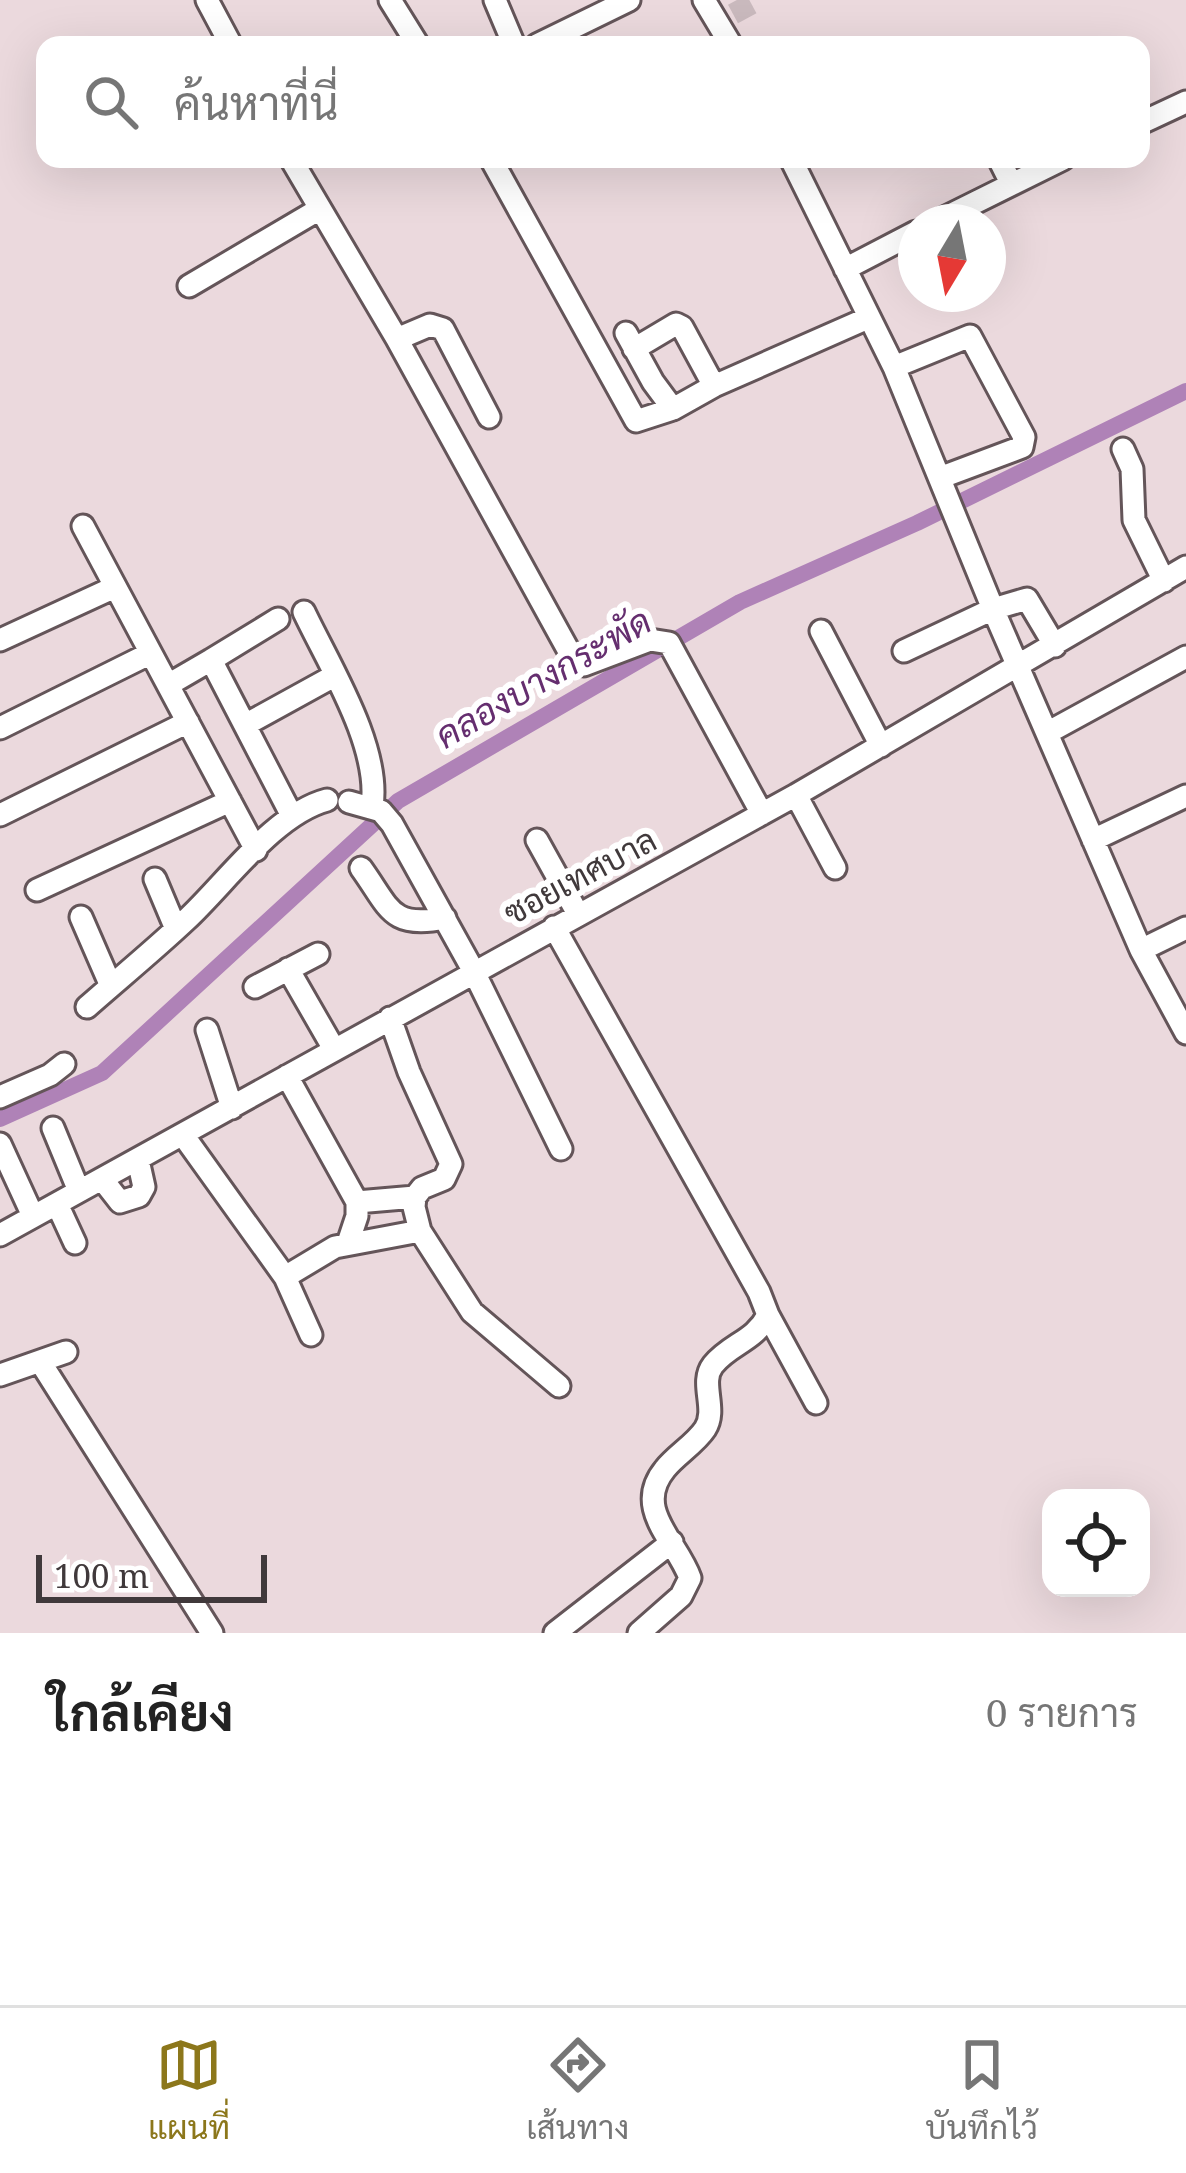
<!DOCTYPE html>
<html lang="th">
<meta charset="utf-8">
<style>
:root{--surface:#fff;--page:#f2f2f2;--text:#222;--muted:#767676;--line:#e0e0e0;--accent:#8c771b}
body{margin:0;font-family:"Noto Serif",Sarabun,serif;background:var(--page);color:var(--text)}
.controls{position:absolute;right:36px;bottom:36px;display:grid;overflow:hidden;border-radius:24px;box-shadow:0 12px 48px #0002}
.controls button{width:108px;height:108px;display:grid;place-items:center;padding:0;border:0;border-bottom:3px solid var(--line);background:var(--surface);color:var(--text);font:60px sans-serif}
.compass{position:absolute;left:898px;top:204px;width:108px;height:108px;border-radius:50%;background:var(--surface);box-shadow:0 12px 48px #0002;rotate:190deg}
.scale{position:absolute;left:36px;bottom:30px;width:231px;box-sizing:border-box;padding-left:12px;border:6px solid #40393b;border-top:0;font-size:33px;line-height:42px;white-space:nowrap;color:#40393b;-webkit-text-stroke:9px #fff;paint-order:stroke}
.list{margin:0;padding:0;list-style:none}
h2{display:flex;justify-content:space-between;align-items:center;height:156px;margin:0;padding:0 48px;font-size:51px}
h2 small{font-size:39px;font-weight:400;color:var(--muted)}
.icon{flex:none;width:66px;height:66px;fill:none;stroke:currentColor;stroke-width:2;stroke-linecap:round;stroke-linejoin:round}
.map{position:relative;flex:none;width:1186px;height:1633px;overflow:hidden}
.search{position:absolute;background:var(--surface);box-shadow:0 12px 48px #0002;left:36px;right:36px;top:36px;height:132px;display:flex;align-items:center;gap:30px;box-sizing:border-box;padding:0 42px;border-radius:24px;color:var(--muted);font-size:45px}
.sheet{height:372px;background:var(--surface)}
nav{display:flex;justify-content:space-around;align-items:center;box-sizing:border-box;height:168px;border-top:3px solid var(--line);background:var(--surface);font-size:33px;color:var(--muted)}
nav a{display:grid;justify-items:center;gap:6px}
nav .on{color:var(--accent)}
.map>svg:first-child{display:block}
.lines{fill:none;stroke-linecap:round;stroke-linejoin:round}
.canal{stroke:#af82b7;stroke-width:16}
.minor-tunnel{stroke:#c9b9bd;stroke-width:21;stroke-dasharray:21 10;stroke-linecap:butt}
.minor-casing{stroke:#645559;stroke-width:27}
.minor{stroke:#fff;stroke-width:21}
.labels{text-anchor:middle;stroke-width:12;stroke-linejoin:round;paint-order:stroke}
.street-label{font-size:33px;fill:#40393b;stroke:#fff}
.water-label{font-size:36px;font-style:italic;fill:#652e6f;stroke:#fff}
</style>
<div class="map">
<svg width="1186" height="1633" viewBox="0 0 1186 1633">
<rect width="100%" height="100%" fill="#ebd9dd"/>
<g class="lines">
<path class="canal" d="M0,1119L102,1073L398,801L740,602L917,523L1186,391"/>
<path class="minor-tunnel" d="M733,14L759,0"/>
<g class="minor-casing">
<path id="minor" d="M207,0L231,45
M390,0L418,45
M495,0L514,45
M704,0L731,45
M537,45L629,0
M1141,123L1186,102
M291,159L397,339L571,655L584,665L650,640L669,643L762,814
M491,159L636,421L673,409L714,386L868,318
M791,159L894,367L993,609L1141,950L1186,928
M999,159L1011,183
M936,222L1063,159
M845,269L916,232
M189,286L318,210
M626,333L653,382L673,409
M397,339L430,325L443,329L489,417
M634,349L676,324L682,327L714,386
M894,367L970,336L1024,437L1022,447L942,477
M1123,449L1132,469L1134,520L1164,581
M83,526L256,850
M304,612C329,665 381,747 372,806
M821,631L881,746
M0,640L115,587
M904,651L993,609L1027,599L1055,646
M211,660L278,619
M168,685L211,660L292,816
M245,725L334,676
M0,728L149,654
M1047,733L1186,657
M796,795L835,868
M349,802L381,811L392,824L473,970L561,1149
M0,815L188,722
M537,840L578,914
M1093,840L1186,796
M361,868C390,908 390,929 445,918
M155,879L176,929
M37,890L230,801
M81,917L111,986
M554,927L759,1292L768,1315C754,1342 731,1343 713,1365C699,1383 718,1409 705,1429C695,1444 676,1455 665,1469C632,1509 677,1541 690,1578L681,1596L639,1633
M1141,950L1186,1033
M288,969L334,1049
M255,987L318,954
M87,1007C120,978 154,950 186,920C226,883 274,814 327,800
M390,1018L409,1072L451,1164L444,1179L422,1188L415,1197L414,1207L420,1231L472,1312L559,1386
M207,1030L232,1108
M287,1076L357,1202V1216L348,1243
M0,1097L50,1075L64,1064
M53,1128L79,1191
M183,1135L285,1277L311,1335
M0,1144L33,1216
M102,1179L120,1202L139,1196L144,1187L138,1160
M357,1202L415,1197
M57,1204L75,1243
M0,1235L796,795L1186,567
M285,1277L335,1247L420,1231
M768,1315L816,1403
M41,1363L212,1633
M0,1375L66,1352
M555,1633L672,1542"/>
</g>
<use href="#minor" class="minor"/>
</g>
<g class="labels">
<g class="street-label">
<text transform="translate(580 876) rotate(-28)" y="12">ซอยเทศบาล</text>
</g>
<g class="water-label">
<text transform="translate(543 678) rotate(-30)" y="13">คลองบางกระพัด</text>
</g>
</g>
</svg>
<div class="controls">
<button><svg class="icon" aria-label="locate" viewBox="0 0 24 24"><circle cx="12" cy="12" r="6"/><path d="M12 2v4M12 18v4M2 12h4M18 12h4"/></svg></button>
</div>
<svg class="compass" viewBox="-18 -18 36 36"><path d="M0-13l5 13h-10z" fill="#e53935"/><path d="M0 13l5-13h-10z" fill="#767676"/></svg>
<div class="scale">100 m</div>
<div class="search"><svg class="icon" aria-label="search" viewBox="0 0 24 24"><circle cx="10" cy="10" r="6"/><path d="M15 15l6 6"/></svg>ค้นหาที่นี่</div>
</div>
<section class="sheet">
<h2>ใกล้เคียง<small>0 รายการ</small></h2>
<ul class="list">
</ul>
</section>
<nav>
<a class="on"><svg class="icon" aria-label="map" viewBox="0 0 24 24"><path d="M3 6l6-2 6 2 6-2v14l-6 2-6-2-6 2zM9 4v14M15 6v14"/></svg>แผนที่</a>
<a><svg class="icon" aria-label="directions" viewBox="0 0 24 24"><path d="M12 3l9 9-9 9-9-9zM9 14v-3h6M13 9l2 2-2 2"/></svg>เส้นทาง</a>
<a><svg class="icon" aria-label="saved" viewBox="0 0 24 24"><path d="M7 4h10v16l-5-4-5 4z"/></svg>บันทึกไว้</a>
</nav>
